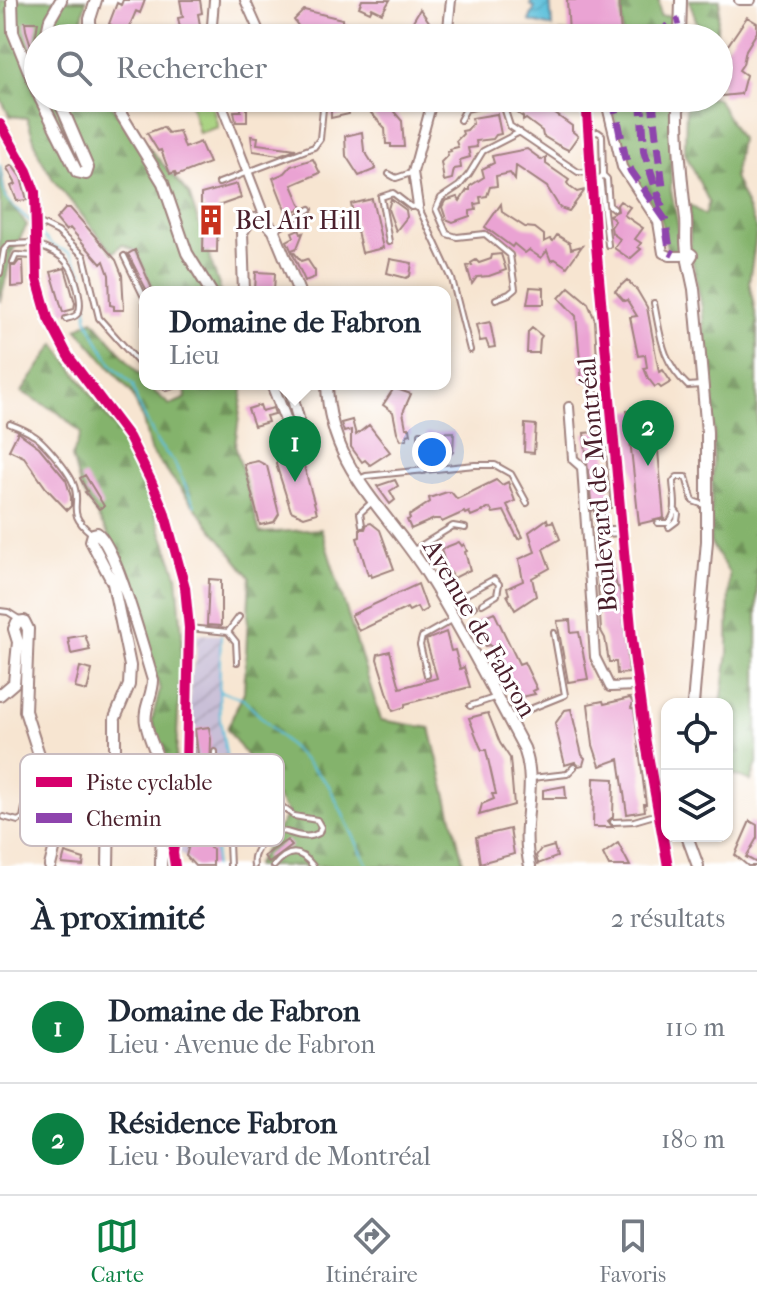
<!DOCTYPE html>
<html lang="fr">
<meta charset="utf-8">
<style>
:root{--surface:#fff;--page:#f6f6f7;--text:#1f2937;--muted:#747a83;--line:#e0e1e3;--accent:#0b8043}
body{margin:0;font-family:"IM FELL French Canon",serif;background:var(--page);color:var(--text)}
.controls{position:absolute;right:24px;bottom:24px;display:grid;overflow:hidden;border-radius:16px;box-shadow:0 2px 6px #0004}
.controls button{width:72px;height:72px;display:grid;place-items:center;padding:0;border:0;border-bottom:2px solid var(--line);background:var(--surface);color:var(--text);font:40px sans-serif}
.you{position:absolute;left:432px;top:452px;width:28px;height:28px;margin:-20px;border:6px solid #fff;border-radius:50%;background:#1a73e8;box-shadow:0 0 0 12px #1a73e833}
.badge{display:grid;place-items:center;width:52px;height:52px;border-radius:50%;background:var(--accent);color:#fff;font-size:26px;font-weight:700}
.pin{position:absolute;translate:-50% -66px;filter:drop-shadow(0 2px 4px #0008)}
.pin::after{content:'';position:absolute;top:42px;width:28px;height:24px;background:inherit;clip-path:polygon(0 0,100% 0,50% 100%)}
.popup{position:absolute;left:139px;top:286px;width:312px;height:104px;box-sizing:border-box;display:grid;place-content:center;border-radius:16px;background:var(--surface);filter:drop-shadow(0 2px 6px #0005);font-size:26px;white-space:nowrap;color:var(--muted)}
.popup b{font-size:30px;color:var(--text)}
.popup::after{content:'';position:absolute;left:50%;top:100%;margin-left:-16px;border:16px solid transparent;border-top-color:var(--surface)}
.list{margin:0;padding:0;list-style:none}
h2{display:flex;justify-content:space-between;align-items:center;height:104px;margin:0;padding:0 32px;font-size:34px}
h2 small{font-size:26px;font-weight:400;color:var(--muted)}
.list li{display:grid;grid-template-columns:52px 1fr auto;gap:24px;align-items:center;box-sizing:border-box;height:112px;padding:0 32px;border-top:2px solid var(--line)}
.list b{display:block;font-size:30px;white-space:nowrap}
.list p{margin:0;font-size:26px;white-space:nowrap;color:var(--muted)}
.list em{font-size:26px;font-style:normal;color:var(--muted)}
.icon{flex:none;width:44px;height:44px;fill:none;stroke:currentColor;stroke-width:2;stroke-linecap:round;stroke-linejoin:round}
.map{position:relative;flex:none;width:757px;height:866px;overflow:hidden}
.search{position:absolute;background:var(--surface);box-shadow:0 2px 6px #0004;left:24px;right:24px;top:24px;height:88px;display:flex;align-items:center;gap:20px;box-sizing:border-box;padding:0 28px;border-radius:44px;color:var(--muted);font-size:30px}
.sheet{height:328px;background:var(--surface)}
nav{display:flex;justify-content:space-around;align-items:center;box-sizing:border-box;height:112px;border-top:2px solid var(--line);background:var(--surface);font-size:22px;color:var(--muted)}
nav a{display:grid;justify-items:center;gap:4px}
nav .on{color:var(--accent)}
.map>svg:first-child{display:block}
.industrial{fill:url(#industrial-furrows)}
.green{fill:#a6d17d;stroke:#787854;stroke-width:2}
.forest{fill:url(#forest-firs);stroke:#67694c;stroke-width:2}
.water{fill:url(#water-waves);stroke:#547084;stroke-width:2}
.lines{fill:none;stroke-linecap:round;stroke-linejoin:round}
.stream{stroke:#5ec1dc;stroke-width:2}
.building{fill:#eaa3d3}
.service-casing{stroke:#a0827e;stroke-width:8}
.minor-casing{stroke:#a0827e;stroke-width:12}
.tertiary-casing{stroke:#a0827e;stroke-width:14}
.service{stroke:#fff;stroke-width:4}
.minor{stroke:#fff;stroke-width:8}
.tertiary{stroke:#fff;stroke-width:10}
.quiet{stroke:#8e44ad;stroke-width:8;stroke-dasharray:16 8;stroke-linecap:butt}
.cycleway-casing{stroke:#fff;stroke-width:15}
.cycleway{stroke:#d6006c;stroke-width:10}
.labels{text-anchor:middle;stroke-width:6;stroke-linejoin:round;paint-order:stroke}
.poi-label{font-size:26px;fill:#4a1f2b;stroke:#fff;text-anchor:start}
.street-label{font-size:26px;fill:#4a1f2b;stroke:#fff}
.key{fill:#fff;stroke:#c9bcbf;stroke-width:2}
.key-label{font-size:22px;fill:#4a1f2b}
</style>
<div class="map">
<svg width="757" height="866" viewBox="0 0 757 866">
<defs>
<pattern id="industrial-furrows" width="10" height="10" patternUnits="userSpaceOnUse" patternTransform="scale(2)"><rect width="10" height="10" fill="#c9bfd7"/><path d="M-1 1l2-2M0 10L10 0M9 11l2-2" fill="none" stroke="#aea4b9"/></pattern>
<pattern id="forest-firs" width="22" height="20" patternUnits="userSpaceOnUse" patternTransform="scale(2)"><rect width="22" height="20" fill="#84b36c"/><path d="M5 1l3.5 6h-7zM16 11l3.5 6h-7z" fill="#6e9159"/></pattern>
<pattern id="water-waves" width="16" height="10" patternUnits="userSpaceOnUse" patternTransform="scale(2)"><rect width="16" height="10" fill="#5ec1dc"/><path d="M0 5q4-4 8 0t8 0" fill="none" stroke="#53a5bd"/></pattern>
</defs>
<rect width="100%" height="100%" fill="#fff"/>
<filter id="ink" filterUnits="userSpaceOnUse"><feTurbulence type="fractalNoise" baseFrequency=".0125" numOctaves="2"/><feDisplacementMap in="SourceGraphic" scale="16" xChannelSelector="R" yChannelSelector="G"/><feConvolveMatrix kernelMatrix="1 2 1 2 8 2 1 2 1" color-interpolation-filters="sRGB"/></filter>
<filter id="wash" filterUnits="userSpaceOnUse"><feTurbulence type="fractalNoise" baseFrequency=".006" numOctaves="4" result="noise"/><feDisplacementMap in="SourceGraphic" scale="32" xChannelSelector="R" yChannelSelector="G"/><feGaussianBlur stdDeviation="1.8" result="paint"/><feColorMatrix in="noise" values="0 0 0 0 0 0 0 0 0 0 0 0 0 0 0 0 0 1.4 0 .05"/><feComposite in="paint" operator="in"/></filter>
<g filter="url(#wash)">
<rect width="100%" height="100%" fill="#f7e5d1"/>
<path class="industrial" d="M197,634L221,635L220,719L227,759L214,866H195L177,850L187,793L191,673L196,661Z"/>
<path class="green" d="M189,98H210L218,127L199,133Z"/>
<path class="forest" d="M0,0H86L81,24L86,38H38V98H105L189,194L221,292H154L136,251L122,244L113,253L54,181L39,155L27,118L10,116L0,98Z
M631,0H659L660,16H671V38H561V32L594,37L622,36V4Z
M689,0H720L716,38H688L698,26Z
M610,98H670L671,191L678,225L677,251L668,252L660,216L626,166Z
M686,98H717L740,139L734,177L757,230L749,282L757,322V763L751,781L727,772V704H721L728,653L729,573L710,542L714,434L702,308L690,249V205L705,215L709,202L685,153Z
M0,165L6,198L27,225L12,253L0,302Z
M93,320L145,381V384L170,405L186,398L185,384H244L235,445L260,533L321,529L381,720L430,728L464,866H255L288,813L227,729L244,692L250,577L150,450L143,420L131,392L77,329Z
M55,344L133,453L177,575L182,634L173,819L164,816L160,746L152,721L160,689L108,534L81,489L72,457L81,433L59,413L22,392Z"/>
<path class="water" d="M532,0H550L552,27L529,21L535,7L530,5Z"/>
<g class="lines">
<path class="stream" d="M0,165L5,198L32,223
M41,234L53,246L70,253L82,272L86,289L87,318L96,338L113,366L133,385L137,401L158,444L174,462L195,506
M221,635L219,691L243,699L328,784L368,866
M214,866L227,759L220,719L219,693"/>
</g>
<g id="blocks">
<path class="building" d="M123,0H145L140,13L136,11L127,32L142,38H108L113,26L109,24L117,3L121,5Z
M180,0H200L202,13L198,14L202,36L182,38L178,18L183,17Z
M362,0H390L382,13L372,8L370,12L359,7Z
M567,0H619L621,35L597,37L596,32L569,33Z
M420,9L432,26L426,33L413,21Z
M304,10L342,19V22L375,38H337L339,35L322,32L316,38H311L306,32L304,34L294,20Z
M747,17L757,23V32L746,50L743,64L739,70L746,75L741,94L722,96L721,77L724,72L720,70L724,51Z
M25,22H38L33,52L26,30Z
M242,98H247V122H236L234,111H241Z
M331,98H348L349,114L331,118Z
M507,98H533L572,126V131L578,136L568,150L558,145L543,136L542,131L526,119L523,121V117L509,107Z
M384,100L402,121L404,147H391V144H386L385,128L370,112Z
M497,114L501,134L496,135L493,139L476,141L477,147L468,148L470,157L460,160L461,168L454,169L452,179L444,181L441,162L448,155L447,152L451,151L450,149L458,147L456,141L463,134L462,131L467,130L473,123L472,118Z
M163,127L168,133L179,131L185,148L200,142L209,163L176,176L175,172L170,174L161,150L158,151L147,133Z
M362,132L364,150L376,169L359,176L346,156L345,136Z
M251,136L258,137L257,144L296,149L279,155L253,151Z
M527,149L542,160L546,157V164L569,180L567,183L570,187L577,192L585,190L569,211L560,208L547,187L516,166L515,180L510,173L496,176L497,186L490,187L487,196L480,197L481,203L475,204L476,210L470,211V216L453,222L446,219L442,207L445,201L457,197L460,201L467,190H470V186L484,177L482,169L494,163L492,156Z
M313,159L320,173L292,185L302,208L287,214L273,178L285,173L291,166Z
M12,165L21,178L27,200L17,201L11,186L16,184L7,168Z
M237,184L241,198L218,206L217,252H203L204,206H201V194Z
M372,199L383,248L362,253L351,204Z
M391,199L406,210L407,217L396,231L388,209Z
M620,201L630,207L624,215L643,228L635,239L641,243L638,247L641,249L630,259L614,248L620,239L612,233L611,227L615,221L609,215L618,211L617,205Z
M501,204L502,212L525,227L535,228L544,235V242L550,239L553,241L557,235L570,243L571,249L582,246L567,267L555,259L551,261L547,251L541,258L529,250L525,253L514,244L512,247L508,244L485,227Z
M66,208H70L116,260L122,275L124,310H114V306L110,305L109,275L104,261L101,264L70,228L66,231L56,219Z
M299,229L301,234L303,233L297,248L292,250L301,261L307,259L315,271V277L305,281L287,241L294,237L292,232Z
M135,250L152,288L147,291L128,254Z
M501,254L506,270L489,276L477,277L472,284L467,266L472,265L471,263L476,260L479,263L491,259L492,255Z
M390,259L412,263L410,276L406,278L387,273Z
M19,261H23L24,286L11,287V266H15Z
M65,268L75,303L74,309L63,312L51,272Z
M256,272L275,273L274,292H255Z
M627,280L637,290L647,307L659,372L663,370L671,382L661,388L658,385L655,387L648,378L644,368L647,367L645,355L638,356L630,317L637,316L627,300L624,301L615,291Z
M530,287L544,288V304H527Z
M569,287L588,303L595,320L598,382L590,377L582,383L576,316L559,298Z
M490,322L495,347L489,348L486,340L480,341L476,325Z
M532,328L542,336L540,339L539,353H527L528,332Z
M394,388L411,394L403,412L406,428H410L411,434L407,435V439L401,440L397,432L393,412L383,405Z
M260,405L262,411L273,408L275,414L266,416L268,422L254,426L248,409Z
M646,409V412L652,411L656,428L664,518L639,524L627,411Z
M352,420L356,435L369,425L390,452L370,465L365,460L362,462L351,447V430L344,432L341,423Z
M525,424L536,425L534,453L524,452Z
M604,431L611,508H606L601,504L595,506L592,510L584,433Z
M18,432L39,447L66,480L71,497V506L67,510L46,488L24,457L9,450Z
M454,432L453,452L450,455L427,457L426,433Z
M296,443L301,455L298,462L304,466L317,513L304,517L291,511L276,464L284,446Z
M258,461L267,466L279,514L274,522L260,525L244,464Z
M85,475L104,506L99,509L85,492L87,491L80,478Z
M395,480L398,486L390,491L395,500L390,504L377,486Z
M496,480L502,485L508,482L515,501L507,505L523,537L518,539L504,511L493,513L490,508L471,516L469,512L465,514L464,512L442,522L440,519H434L411,529L407,520L410,519L409,516L430,502L429,498L447,492H451L457,499Z
M547,519L548,523L553,521L560,539L543,549L550,568L532,578L536,596L515,610L507,595L509,594L507,588L523,581L519,559L535,552L529,532Z
M371,523L380,530L394,569L372,577L371,574L368,575L357,538L360,537V529H365L367,524Z
M459,542L462,546L464,544L467,551L465,552L470,570L454,578L451,573L447,576L443,568L446,567L441,549Z
M609,550L617,587H619L621,596L629,673L617,674L616,662H609L605,638L601,631L596,551Z
M209,579L221,580V626L207,625Z
M418,584L427,609L420,613L417,607L409,611L407,608L359,631L351,615Z
M494,612L519,664L524,662L537,689L533,691L535,694L516,698L502,665L498,667L494,660L497,659L490,645L485,646L476,620Z
M570,620L571,633L579,632L588,679L568,682L557,621Z
M446,632L451,651L455,650L460,669L464,667L470,687L405,704V707L393,711L377,659L378,654L390,651L400,688L437,678L426,640Z
M85,635L90,650L71,654L68,638Z
M80,667L92,670L87,691L75,688Z
M630,698L633,703L631,708L634,709L646,804H644L645,811L627,814L619,759L600,766L593,745L588,704L603,701L604,704Z
M571,709L582,755L585,758L583,765L579,766L575,762L565,765L555,724L565,710Z
M488,713L500,743L510,758L514,805L479,815L482,804L494,799L492,794H496L486,750H482L480,746L469,718Z
M209,727L211,739L209,805H204L195,729Z
M594,778L614,779L613,817L608,821L613,827H593Z
M565,786L566,798H543V790Z
M70,799L78,800L77,827H70L69,819L63,818V810L69,811Z
M750,821L757,825V838L746,857L757,863V866H748L735,855Z
M195,823L215,829L210,848L213,849V866H195L186,856Z
M510,829L514,854L480,863L476,837Z
M287,840L292,846L269,863L264,856Z
M618,843L630,866H609L603,854Z
M554,846L557,857L538,864L536,856L540,850Z
M65,853L84,859L83,866L62,864Z"/>
</g>
</g>
<g filter="url(#ink)">
<use href="#blocks" fill-opacity="0" stroke="#a0827e" stroke-width="2"/>
<g class="lines">
<g class="service-casing">
<path id="service" d="M501,98L510,126L578,172L590,173
M460,120L466,109L502,100
M589,133L598,132L602,135L603,175L607,179L609,205L614,209
M389,174L396,178L411,173
M603,175L600,178L608,245
M219,183L314,147L320,139L324,98
M38,222L58,232L84,256L99,318L145,370
M274,231L310,209
M389,242L381,197L393,193L411,207L418,206L452,279L470,350
M39,246C49,250 60,254 67,263C74,270 84,304 78,313C76,317 70,318 66,319
M124,256L145,299
M13,262L16,255L34,256
M0,273L4,250L9,244L34,243
M496,299L509,294L515,289L510,255L485,234L457,237L447,234L436,209L441,198L459,186L469,174L483,151L520,132
M145,302V327
M654,303C661,337 661,360 688,386L701,385
M590,382L592,390L598,396L609,397
M159,384L167,388L179,384
M10,424C18,427 26,430 33,435C43,440 69,472 73,483C83,505 64,511 91,533
M296,429L306,455L303,461
M421,434L423,471
M359,479L366,476L475,465H495L511,474L527,503
M601,509L603,523L608,529H620
M597,510L599,530L605,534L621,533
M658,523H668C679,513 674,496 673,482L677,477H686L693,501L704,505
M362,525L360,513L372,502
M669,527L677,521L678,514L675,510
M414,550L453,526L465,528
M459,598L465,608L474,607
M448,604L494,579L499,584L497,595L482,604
M0,611L8,612L19,619
M189,628L228,632L239,617
M228,632L236,642L237,662
M427,675L420,645L422,637L452,620
M470,706L494,698
M510,717L565,695L554,633
M191,744L196,799L200,810L210,811L214,808L215,752
M532,778L567,774L574,767
M4,817L18,821L23,818C26,802 28,786 44,777
M613,822L634,821L658,814
M230,866L229,843L245,801L252,796L259,793L268,796L294,816L317,820L321,827L319,833C295,847 275,811 258,848C254,855 253,858 254,866
M274,866C288,849 300,849 313,866"/>
</g>
<g class="minor-casing">
<path id="minor" d="M245,0L258,29
M739,0H751
M211,38L214,0
M447,38L451,0
M219,98L267,223
M586,98L596,245L632,639L645,738L668,866
M605,98L622,167L658,222L663,253L670,256H682
M418,206L413,172L433,98
M569,407L573,459L582,467L595,657L610,687L637,686"/>
</g>
<g class="tertiary-casing">
<path id="tertiary" d="M12,0L13,32L38,94
M46,38L50,19L61,0
M90,38V19L96,0
M680,38L681,0
M40,98L77,172L86,174L88,168L58,98
M111,98L163,183L187,253L211,292
M678,98C677,139 681,178 686,219C687,229 685,240 687,251L692,255L688,261L694,289L707,432V541L693,704
M0,124L27,171L35,192L37,279L48,318L68,356L129,437L151,481L164,511L185,587L189,628L186,764L173,853L175,866
M244,292L242,232L250,220C262,216 267,222 274,231L299,292
M272,384L287,423L293,427L297,424L298,418L289,384
M327,384C329,469 387,509 428,575C463,631 493,690 524,748C539,789 519,823 530,866
M0,695L14,683L18,642L14,629L17,622L24,621L28,629L25,711L50,789L54,850L50,866
M687,836L698,866
M108,866L109,813L115,758V718L129,685L130,666L113,583L91,541L93,534L97,533C116,546 144,652 153,680C153,695 143,709 146,723C149,742 161,758 162,777C165,806 161,837 161,866"/>
</g>
<use href="#service" class="service"/>
<use href="#minor" class="minor"/>
<use href="#tertiary" class="tertiary"/>
<path class="quiet" d="M659,38L669,24L680,21
M613,98L625,157L631,171L665,220L670,252L674,254
M641,98L644,151L662,207
M652,98L663,191"/>
<g class="cycleway-casing">
<path id="cycleway" d="M586,98L596,245L632,639L645,738L668,866
M0,124L27,171L35,192L37,279L48,318L68,356L129,437L151,481L164,511L185,587L189,628L186,764L173,853L175,866"/>
</g>
<use href="#cycleway" class="cycleway"/>
</g>
</g>
<defs>
<g id="building-bare" transform="scale(2.4)"><path d="M-4-6H4V6H1V3H-1V6H-4ZM-2.5-4.3h1.7v1.8h-1.7ZM.8-4.3h1.7v1.8H.8ZM-2.5-1h1.7V.8h-1.7ZM.8-1h1.7V.8H.8Z" fill="#c8321e" stroke="#fff" stroke-width="2.5" paint-order="stroke"/></g>
</defs>
<g fill-rule="evenodd">
<use href="#building-bare" x="211" y="220"/>
</g>
<g class="labels">
<g class="poi-label">
<text x="235" y="229">Bel Air Hill</text>
</g>
<g class="street-label">
<text transform="translate(597 485) rotate(-95)" y="9">Boulevard de Montréal</text>
<text transform="translate(480 628) rotate(60)" y="9">Avenue de Fabron</text>
</g>
</g>
<rect x="20" y="754" width="264" height="92" rx="12" class="key"/>
<rect x="36" y="777" width="36" height="10" fill="#d6006c"/>
<rect x="36" y="813" width="36" height="10" fill="#8e44ad"/>
<g class="key-label">
<text x="86" y="790">Piste cyclable</text>
<text x="86" y="826">Chemin</text>
</g>
</svg>
<div class="controls">
<button><svg class="icon" aria-label="locate" viewBox="0 0 24 24"><circle cx="12" cy="12" r="6"/><path d="M12 2v4M12 18v4M2 12h4M18 12h4"/></svg></button>
<button><svg class="icon" aria-label="layers" viewBox="0 0 24 24"><path d="M12 4l9 5-9 5-9-5zM3 14l9 5 9-5"/></svg></button>
</div>
<div class="you"></div>
<div class="pin badge" style="left:295px;top:482px">1</div>
<div class="popup"><b>Domaine de Fabron</b>Lieu</div>
<div class="pin badge" style="left:648px;top:466px">2</div>
<div class="search"><svg class="icon" aria-label="search" viewBox="0 0 24 24"><circle cx="10" cy="10" r="6"/><path d="M15 15l6 6"/></svg>Rechercher</div>
</div>
<section class="sheet">
<h2>À proximité<small>2 résultats</small></h2>
<ul class="list">
<li><span class="badge">1</span><div><b>Domaine de Fabron</b><p>Lieu · Avenue de Fabron</p></div><em>110 m</em></li>
<li><span class="badge">2</span><div><b>Résidence Fabron</b><p>Lieu · Boulevard de Montréal</p></div><em>180 m</em></li>
</ul>
</section>
<nav>
<a class="on"><svg class="icon" aria-label="map" viewBox="0 0 24 24"><path d="M3 6l6-2 6 2 6-2v14l-6 2-6-2-6 2zM9 4v14M15 6v14"/></svg>Carte</a>
<a><svg class="icon" aria-label="directions" viewBox="0 0 24 24"><path d="M12 3l9 9-9 9-9-9zM9 14v-3h6M13 9l2 2-2 2"/></svg>Itinéraire</a>
<a><svg class="icon" aria-label="saved" viewBox="0 0 24 24"><path d="M7 4h10v16l-5-4-5 4z"/></svg>Favoris</a>
</nav>
